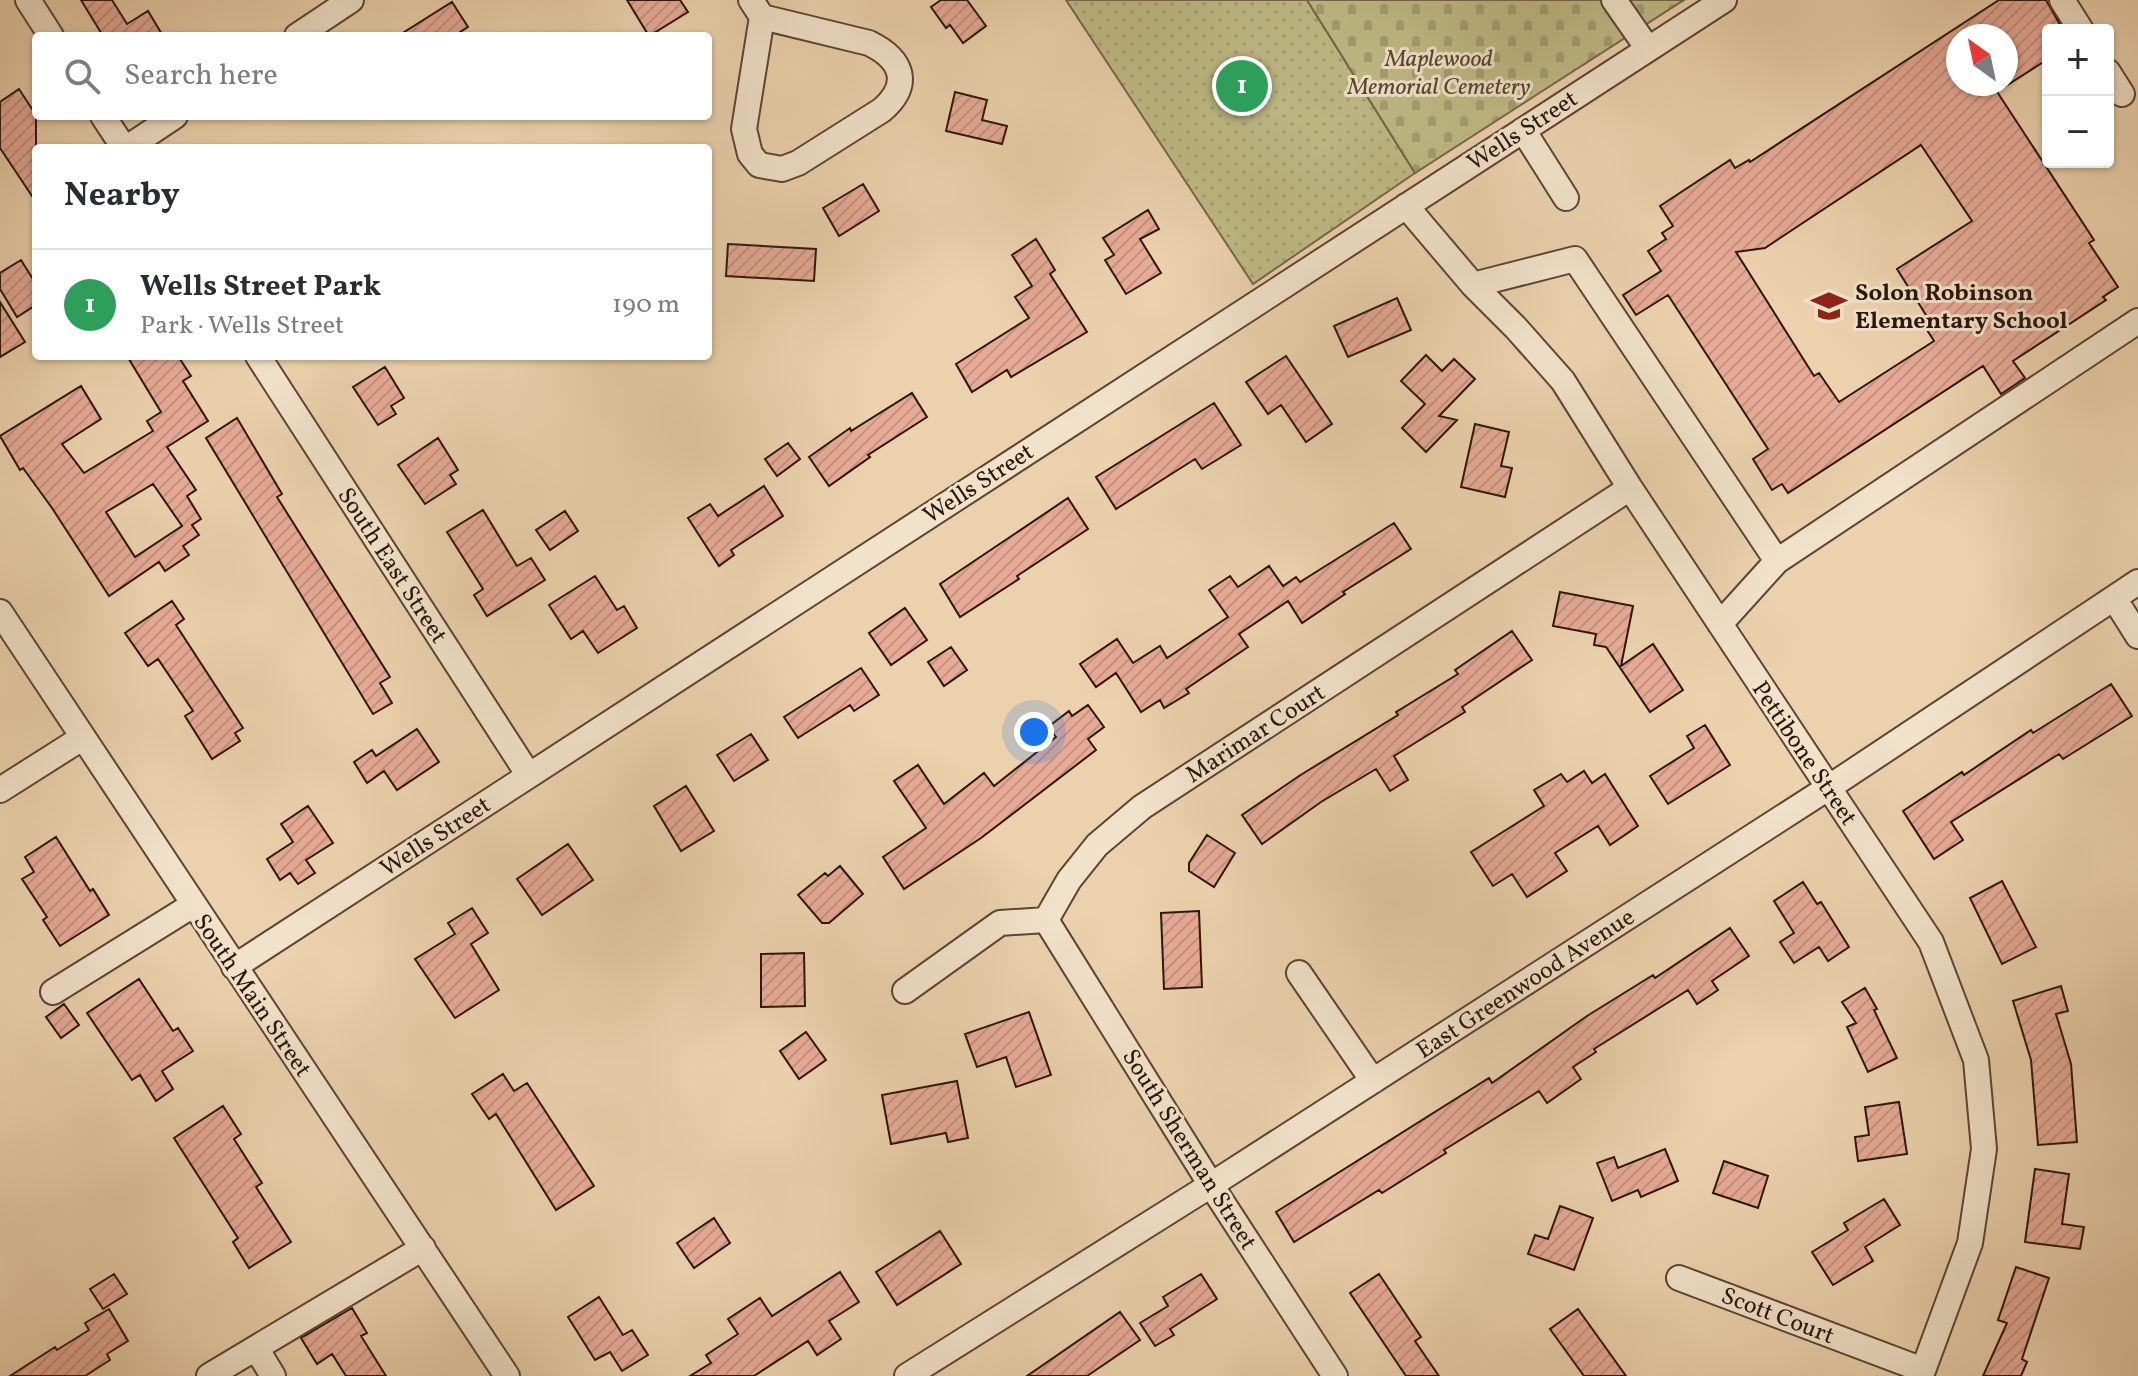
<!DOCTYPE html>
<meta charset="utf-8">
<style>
:root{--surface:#fff;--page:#f7f7f7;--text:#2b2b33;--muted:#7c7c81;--line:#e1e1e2;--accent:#8f2418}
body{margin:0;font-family:Vollkorn,serif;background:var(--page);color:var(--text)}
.controls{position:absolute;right:24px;top:24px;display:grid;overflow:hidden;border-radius:8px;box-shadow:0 2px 6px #0004}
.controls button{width:72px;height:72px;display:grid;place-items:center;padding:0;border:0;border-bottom:2px solid var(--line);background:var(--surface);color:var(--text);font:40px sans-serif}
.compass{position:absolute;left:1946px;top:24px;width:72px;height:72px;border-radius:50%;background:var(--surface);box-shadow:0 2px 6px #0004;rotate:327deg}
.you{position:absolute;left:1034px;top:732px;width:28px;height:28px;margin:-20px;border:6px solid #fff;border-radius:50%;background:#1a73e8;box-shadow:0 0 0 12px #1a73e833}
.badge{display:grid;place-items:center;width:52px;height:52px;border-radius:50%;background:var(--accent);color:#fff;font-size:26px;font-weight:700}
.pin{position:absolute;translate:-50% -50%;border:4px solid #fff;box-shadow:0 2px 8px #0006}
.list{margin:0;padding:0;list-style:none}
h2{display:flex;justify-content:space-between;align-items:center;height:104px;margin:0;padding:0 32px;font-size:34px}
h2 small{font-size:26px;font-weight:400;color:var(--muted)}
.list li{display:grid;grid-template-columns:52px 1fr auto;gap:24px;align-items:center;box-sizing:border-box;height:112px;padding:0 32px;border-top:2px solid var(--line)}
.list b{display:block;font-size:30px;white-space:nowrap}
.list p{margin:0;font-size:26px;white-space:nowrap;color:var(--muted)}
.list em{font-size:26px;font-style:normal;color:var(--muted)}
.icon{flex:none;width:44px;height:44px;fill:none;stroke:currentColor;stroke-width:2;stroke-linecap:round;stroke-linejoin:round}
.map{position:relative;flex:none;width:2138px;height:1376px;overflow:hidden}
.search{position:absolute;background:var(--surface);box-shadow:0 2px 6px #0004;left:32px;top:32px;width:680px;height:88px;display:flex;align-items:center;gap:20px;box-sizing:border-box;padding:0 28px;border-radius:8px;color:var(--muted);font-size:30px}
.panel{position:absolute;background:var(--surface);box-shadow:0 2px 6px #0004;left:32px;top:144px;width:680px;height:216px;border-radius:8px}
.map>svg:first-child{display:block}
.grass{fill:url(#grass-dots);stroke:#766848;stroke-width:2}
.cemetery{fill:url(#cemetery-stones);stroke:#766848;stroke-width:2}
.building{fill:url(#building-hatch);stroke:#2c160b;stroke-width:2;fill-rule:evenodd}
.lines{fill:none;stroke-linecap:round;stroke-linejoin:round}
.minor-casing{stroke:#5c4534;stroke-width:28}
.minor{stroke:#f2e2ca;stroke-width:24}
.labels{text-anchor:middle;stroke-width:6;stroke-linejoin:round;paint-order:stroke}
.park-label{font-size:24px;font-style:italic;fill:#584730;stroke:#f2e2ca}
.street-label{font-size:24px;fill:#2c160b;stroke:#f2e2ca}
.poi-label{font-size:24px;font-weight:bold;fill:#2c160b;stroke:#f2e2ca;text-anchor:start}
</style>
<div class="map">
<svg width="2138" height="1376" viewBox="0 0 2138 1376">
<defs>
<pattern id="grass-dots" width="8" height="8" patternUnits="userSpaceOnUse" patternTransform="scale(2)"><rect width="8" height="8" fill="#bfba85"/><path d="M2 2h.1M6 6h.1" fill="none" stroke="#a49f72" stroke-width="1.8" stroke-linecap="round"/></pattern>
<pattern id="cemetery-stones" width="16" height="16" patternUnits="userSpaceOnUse" patternTransform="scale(2)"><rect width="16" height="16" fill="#bfba85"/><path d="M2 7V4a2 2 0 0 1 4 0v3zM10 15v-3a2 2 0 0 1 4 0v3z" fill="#a49f72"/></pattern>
<pattern id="building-hatch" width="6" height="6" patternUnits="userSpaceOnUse" patternTransform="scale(2)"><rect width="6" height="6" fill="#e7aa96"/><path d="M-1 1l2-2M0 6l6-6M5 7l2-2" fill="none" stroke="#c69280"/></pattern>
</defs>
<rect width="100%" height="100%" fill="#ebd2ad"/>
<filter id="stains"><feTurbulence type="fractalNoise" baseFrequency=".0025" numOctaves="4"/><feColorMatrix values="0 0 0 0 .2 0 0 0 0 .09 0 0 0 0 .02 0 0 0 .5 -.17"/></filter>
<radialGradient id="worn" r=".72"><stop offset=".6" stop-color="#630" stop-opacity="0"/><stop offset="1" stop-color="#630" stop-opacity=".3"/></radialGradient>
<path class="grass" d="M1066,0H1307L1415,173L1253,284Z"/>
<path class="cemetery" d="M1307,0H1684L1415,173Z"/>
<path class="building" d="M81,0H112L127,24L148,11L163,36H103Z
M627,0H680L688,12L649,36Z
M941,0H967L986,26L963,43L950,25L946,28L931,7Z
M1999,0H2046L2063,30H2048V59L2006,86V36H1958V84H1992L2094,240L2089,243L2118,287L2103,297L2106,300L2013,361L2025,378L2001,394L1983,366L1788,493L1782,484L1772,490L1753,459L1768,449L1668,295L1636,315L1623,295L1661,271L1648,251L1666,239L1662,233L1673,226L1660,206L1730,160L1735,168L1749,160L1750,162ZM1921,145L1972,221L1897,269L1926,315L1922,322L1934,341L1839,402L1819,373L1814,376L1736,252L1765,248Z
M452,2L468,27L454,36H398Z
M19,89L36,115V202L0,148V102Z
M955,92L987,100L982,120L1007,126L1002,144L946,131Z
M863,184L879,211L839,236L823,208Z
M1148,210L1159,229L1140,239L1161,273L1126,294L1105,260L1114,255L1103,238Z
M1036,239L1055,270L1050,274L1087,332L1011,377L1007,370L972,392L956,364L1029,318L1015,297L1032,286L1012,255Z
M728,244L816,249L814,281L726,276Z
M21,260L36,284V305L17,317L0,289V273Z
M1397,298L1411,330L1348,357L1334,326Z
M0,302L25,342L0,357Z
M1426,355L1442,371L1454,359L1475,379L1439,416L1457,420L1426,452L1402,428L1425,404L1401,381Z
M127,356H178L191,376L183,381L208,421L167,447L196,490L187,496L201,519L192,525L199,535L183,546L189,555L165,571L159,562L109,596L52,508L23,468L20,470L0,436L81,386L101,419L62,444L84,473L153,431L147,421L161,412ZM153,484L182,526L135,557L106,512Z
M1286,356L1332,424L1306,442L1281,405L1268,414L1246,382Z
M385,367L404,398L391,406L396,414L378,425L353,387Z
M912,393L927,417L868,455L870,457L829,486L809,457L850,428L851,431Z
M1214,403L1241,445L1202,469L1195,459L1116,509L1096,477Z
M237,418L282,494L277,497L390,677L380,683L392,703L373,714L206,438Z
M1475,424L1509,432L1501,466L1512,468L1505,497L1461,487Z
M438,438L458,470L450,475L456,484L425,504L398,465Z
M788,443L800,459L777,476L765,459Z
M764,486L783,516L731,550L734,555L719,566L688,518L710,504L718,516Z
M1068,498L1088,529L1017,576L1019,579L960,617L940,584Z
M483,510L517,566L531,558L545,580L487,616L474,595L483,589L447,532Z
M565,511L578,531L550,550L536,530Z
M1394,523L1411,549L1343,592L1345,594L1302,623L1288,601L1239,634L1248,647L1186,689L1189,693L1164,708L1160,700L1141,712L1116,673L1096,687L1080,664L1117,639L1133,663L1160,646L1167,658L1228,617L1209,590L1230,576L1238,587L1269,566L1283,586L1296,577L1300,582Z
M595,576L617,610L624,606L637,628L598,653L583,631L571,639L549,605Z
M1560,592L1633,606L1621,666L1653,644L1683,690L1650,712L1606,647L1594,645L1596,634L1553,626Z
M172,601L184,619L176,625L243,728L235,733L240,741L212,759L185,716L193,711L158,659L148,666L125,633Z
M905,608L927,640L891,665L869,633Z
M1512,631L1532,660L1462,707L1465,712L1394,756L1408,780L1390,791L1376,769L1321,802L1262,844L1242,815L1299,776L1398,715L1396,712L1458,674L1455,670Z
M951,647L967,670L944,686L928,662Z
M861,668L879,695L854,711L850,705L798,738L784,717Z
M2111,684L2132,716L2063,759L2059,754L1951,822L1963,840L1934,859L1903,811L1962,772L1964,775L2031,730L2033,733Z
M1088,705L1104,727L1088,739L1096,750L981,838L904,889L883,857L926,828L894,781L918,765L944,804L984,773L994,786L1056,737L1048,727L1069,711L1072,716Z
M1705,725L1730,765L1668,804L1650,776L1694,748L1687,736Z
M417,729L439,762L397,790L384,771L367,783L354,762L372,750L376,756Z
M751,734L768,760L734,781L717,755Z
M1584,771L1592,783L1605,774L1638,826L1610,845L1598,826L1555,853L1567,871L1527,897L1512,874L1493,886L1471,852L1544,806L1534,790L1561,774L1567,782Z
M686,786L714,831L681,851L654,806Z
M308,806L333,843L306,860L315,873L298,884L290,873L280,880L267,859L293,842L281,824Z
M1207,835L1235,853L1214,887L1189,871V863Z
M56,837L90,891L93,889L109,915L60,946L43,920L47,917L22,879L34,872L25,857Z
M568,844L593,880L542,915L517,879Z
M840,866L863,894L829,923H822L798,895L825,873L828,876Z
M2002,881L2036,947L2002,964L1970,898Z
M1803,882L1817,904L1821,902L1849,947L1828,961L1819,947L1794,963L1780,942L1794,933L1774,901Z
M472,908L488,933L471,944L499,990L455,1018L415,959L455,934L448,923Z
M1199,911L1202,987L1164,989L1161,913Z
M1730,928L1749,956L1712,981L1718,990L1697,1004L1688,990L1594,1049L1596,1052L1573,1067L1581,1079L1547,1103L1539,1091L1444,1150L1446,1153L1382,1193L1379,1190L1294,1242L1276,1212L1489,1078L1492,1083L1587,1016L1653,975L1655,978Z
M804,953L805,1006L761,1007V954Z
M139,979L173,1031L178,1028L193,1051L162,1071L173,1089L156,1101L140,1075L132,1080L87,1013Z
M2061,986L2068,1011L2056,1014L2071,1064L2077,1142L2038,1145L2031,1060L2013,1001Z
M1865,988L1877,1009L1874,1010L1897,1058L1868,1072L1847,1027L1856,1023L1842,1002Z
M64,1004L79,1025L61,1038L46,1017Z
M1029,1012L1051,1075L1016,1087L1006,1057L977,1067L965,1034Z
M806,1032L826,1060L799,1079L780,1051Z
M503,1074L514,1091L527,1083L594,1186L556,1210L496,1114L489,1119L472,1094Z
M957,1081L968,1138L948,1142L946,1133L891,1144L882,1095Z
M1899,1102L1907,1154L1858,1161L1855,1137L1869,1135L1865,1107Z
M223,1106L241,1134L234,1139L262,1183L256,1187L291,1242L249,1268L233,1242L238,1238L174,1138Z
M1665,1149L1678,1181L1641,1197L1638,1190L1612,1201L1597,1163L1614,1157L1618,1168Z
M1724,1161L1768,1176L1758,1208L1713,1193Z
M2035,1169L2069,1174L2062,1224L2084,1227L2080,1249L2025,1242Z
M1884,1199L1900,1225L1865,1247L1873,1261L1833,1285L1812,1252L1848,1230L1844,1223Z
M1560,1206L1593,1218L1574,1270L1528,1254L1535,1235L1548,1239Z
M714,1218L730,1243L694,1268L677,1243Z
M940,1231L961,1264L897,1305L876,1272Z
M2016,1267L2049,1278L2022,1359L2027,1362L2021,1376H1983L2007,1323L1998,1320Z
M840,1272L859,1302L829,1321L841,1339L817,1355L808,1341L754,1376H690L711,1363L706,1355L738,1334L728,1319L760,1298L772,1316Z
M114,1274L127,1294L103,1309L90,1289Z
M1201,1274L1217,1299L1170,1329L1174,1335L1155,1346L1140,1323L1168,1306L1163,1297Z
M1379,1274L1421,1337L1415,1341L1439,1376H1406L1350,1293Z
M599,1297L623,1335L632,1330L648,1355L622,1371L610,1352L595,1360L568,1317Z
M352,1308L367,1333L361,1336L386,1376H346L332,1354L317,1364L301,1338Z
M109,1309L128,1341L107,1354L110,1360L85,1376H10L55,1347L57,1350L89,1330L85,1323Z
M1578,1309L1626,1376H1584L1550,1329Z
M1120,1312L1140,1340L1087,1376H1027Z"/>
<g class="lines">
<g class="minor-casing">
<path id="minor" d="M28,0L51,36
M751,0L762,17L744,129L750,154L759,165L782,169L798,163L882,110C912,84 902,59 869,43L762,17
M1614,0L1648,49
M2062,0L2081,30
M297,36L351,0
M2108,72L2122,94
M103,116L124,148
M1523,130L1566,198
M127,148L175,116
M1406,206L1473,285L1516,328L1563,381L1630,488L1931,942L1976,1060L1984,1149L1970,1243L1921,1376
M1473,285L1575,259L1777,561L1720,624
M258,356L528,774
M1777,561L2138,321
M2114,598L2138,636
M0,612L507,1376
M0,790L82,738
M1046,920L1069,880L1097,845L1142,807L1630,488
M1046,920L1211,1185L1335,1376
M234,967L1724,0
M1299,973L1373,1081
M905,991L1000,923L1046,920
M53,992L193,905
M1679,1278L1923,1370
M256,1348L273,1376
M209,1376L423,1248
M907,1376L1211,1185L1828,788L2138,582"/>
</g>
<use href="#minor" class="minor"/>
</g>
<defs>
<g id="school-bare" transform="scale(2.76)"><path d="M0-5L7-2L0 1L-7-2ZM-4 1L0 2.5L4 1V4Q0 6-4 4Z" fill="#8f2418" stroke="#f2e2ca" stroke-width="2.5" paint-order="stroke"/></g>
</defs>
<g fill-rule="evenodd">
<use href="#school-bare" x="1829" y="306"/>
</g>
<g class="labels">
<g class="park-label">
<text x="1439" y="66">Maplewood<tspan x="1439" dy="28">Memorial Cemetery</tspan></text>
</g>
<g class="street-label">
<text transform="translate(1522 130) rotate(-33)" y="8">Wells Street</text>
<text transform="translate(978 483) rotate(-33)" y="8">Wells Street</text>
<text transform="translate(393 565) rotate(57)" y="8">South East Street</text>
<text transform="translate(1255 733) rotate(-33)" y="8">Marimar Court</text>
<text transform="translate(1805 753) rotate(56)" y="8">Pettibone Street</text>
<text transform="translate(435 836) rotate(-33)" y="8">Wells Street</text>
<text transform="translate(1525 983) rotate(-33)" y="8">East Greenwood Avenue</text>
<text transform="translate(253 995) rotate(56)" y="8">South Main Street</text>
<text transform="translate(1190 1149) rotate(58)" y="8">South Sherman Street</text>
<text transform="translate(1778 1315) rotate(21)" y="8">Scott Court</text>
</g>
<g class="poi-label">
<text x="1855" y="300">Solon Robinson<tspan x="1855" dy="28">Elementary School</tspan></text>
</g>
</g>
<rect width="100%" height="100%" filter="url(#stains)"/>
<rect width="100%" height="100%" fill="url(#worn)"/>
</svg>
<div class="controls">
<button>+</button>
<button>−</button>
</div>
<svg class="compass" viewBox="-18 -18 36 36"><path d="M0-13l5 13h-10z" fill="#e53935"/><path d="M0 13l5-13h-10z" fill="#7c7c81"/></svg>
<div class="you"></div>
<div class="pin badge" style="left:1242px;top:86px;background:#2e9e5b">1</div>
<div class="search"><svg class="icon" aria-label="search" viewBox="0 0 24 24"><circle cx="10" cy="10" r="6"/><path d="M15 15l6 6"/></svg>Search here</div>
<section class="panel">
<h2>Nearby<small></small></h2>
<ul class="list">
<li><span class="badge" style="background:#2e9e5b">1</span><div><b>Wells Street Park</b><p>Park · Wells Street</p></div><em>190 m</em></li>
</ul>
</section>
</div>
